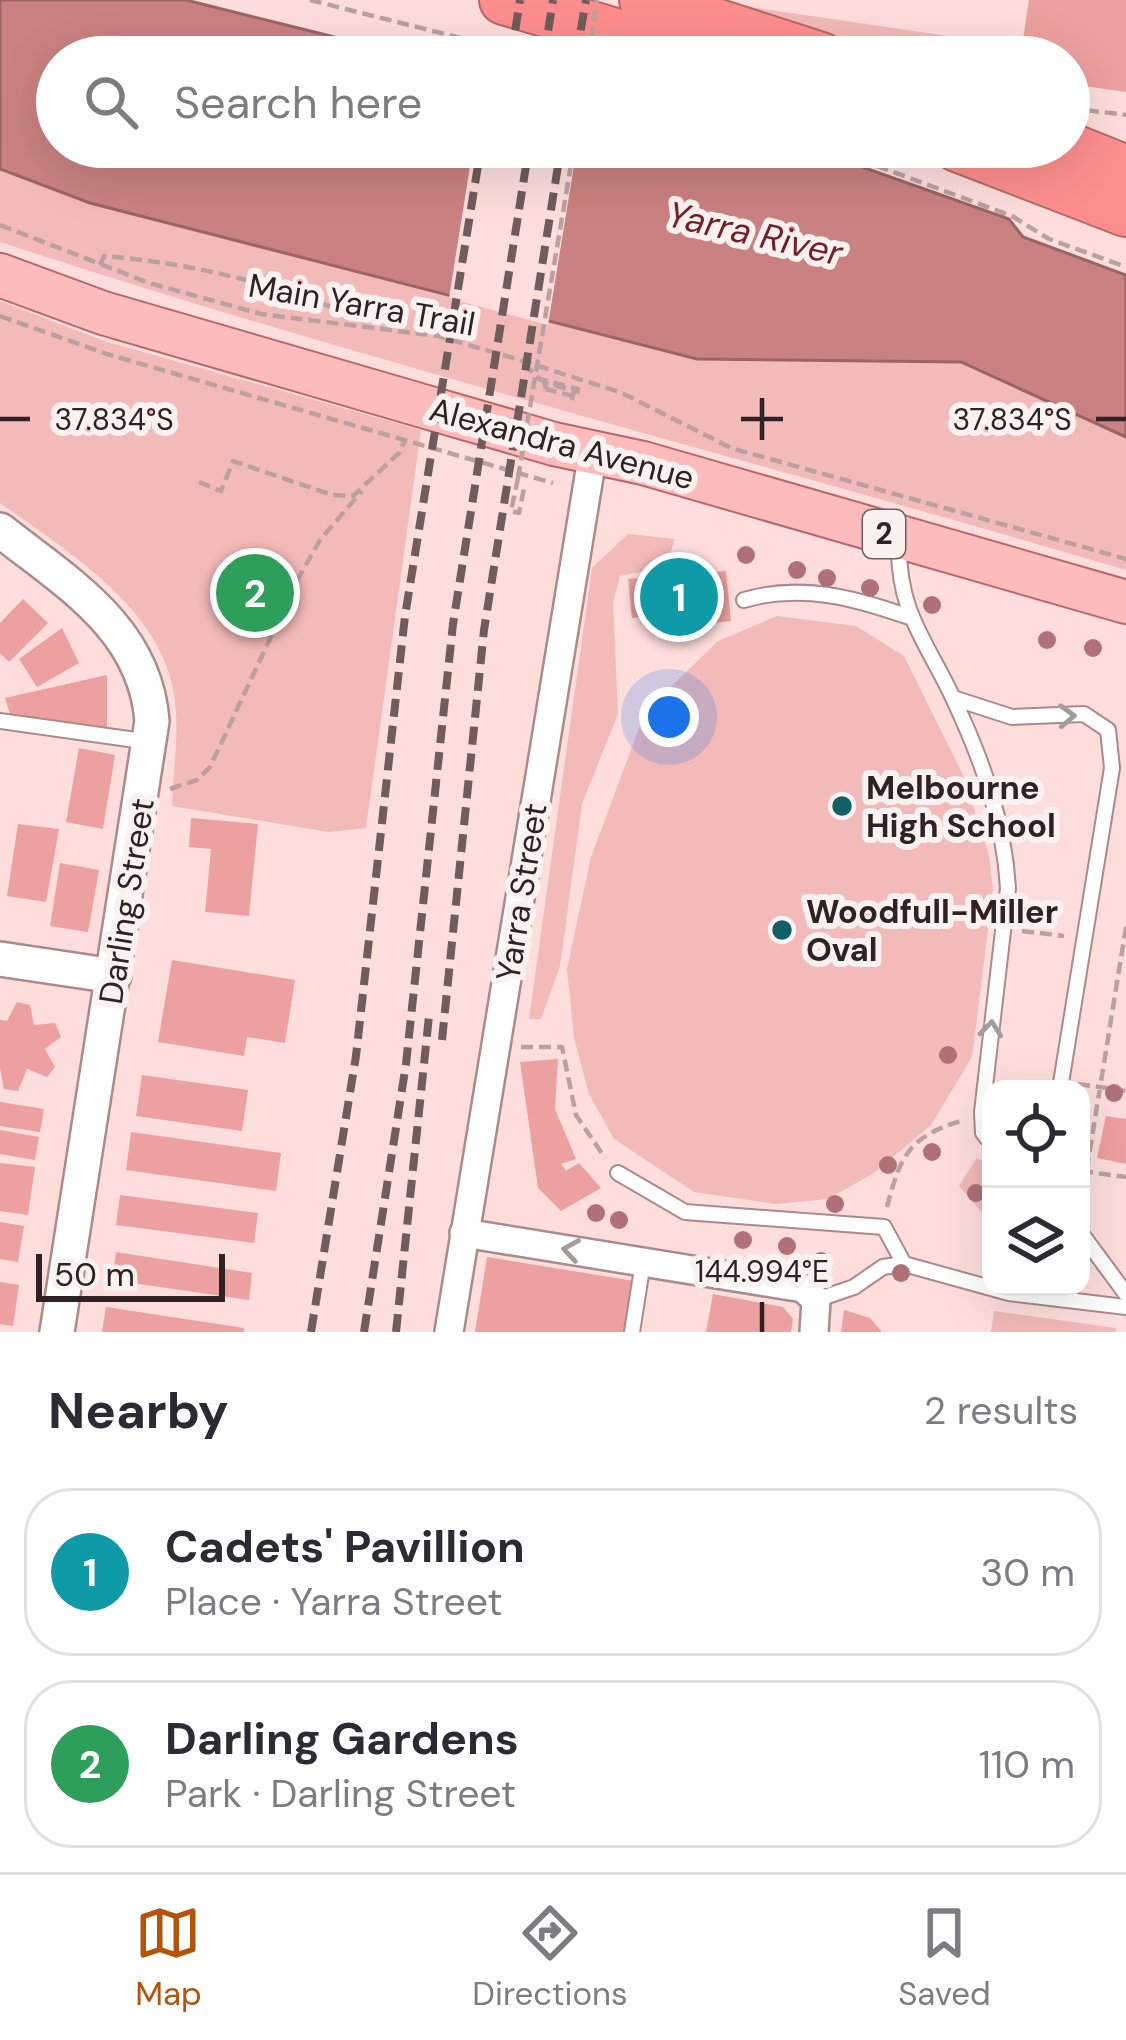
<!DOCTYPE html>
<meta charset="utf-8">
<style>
:root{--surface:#fff;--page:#f7f7f7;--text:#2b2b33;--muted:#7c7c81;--line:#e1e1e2;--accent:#b45309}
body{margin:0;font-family:"DM Sans",sans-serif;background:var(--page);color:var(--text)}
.controls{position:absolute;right:36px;bottom:36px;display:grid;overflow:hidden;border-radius:24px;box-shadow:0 12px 48px #0002}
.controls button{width:108px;height:108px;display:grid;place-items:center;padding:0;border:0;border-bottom:3px solid var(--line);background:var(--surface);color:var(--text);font:60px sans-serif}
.scale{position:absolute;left:36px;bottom:30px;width:189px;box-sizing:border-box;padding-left:12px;border:6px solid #302222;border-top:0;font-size:33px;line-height:42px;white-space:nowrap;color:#302222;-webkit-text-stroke:9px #faf2f1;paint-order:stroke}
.you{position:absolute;left:669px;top:717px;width:42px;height:42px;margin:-30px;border:9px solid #fff;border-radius:50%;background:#1a73e8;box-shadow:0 0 0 18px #1a73e833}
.badge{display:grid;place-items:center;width:78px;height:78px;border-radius:50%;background:var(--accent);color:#fff;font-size:39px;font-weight:700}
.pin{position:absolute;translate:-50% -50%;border:6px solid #fff;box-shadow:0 3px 12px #0006}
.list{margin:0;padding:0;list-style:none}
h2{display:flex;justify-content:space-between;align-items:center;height:156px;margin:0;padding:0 48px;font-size:51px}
h2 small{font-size:39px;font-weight:400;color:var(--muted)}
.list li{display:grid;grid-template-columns:78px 1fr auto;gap:36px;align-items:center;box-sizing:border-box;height:168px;margin:0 24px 24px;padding:0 24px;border:3px solid var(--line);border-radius:48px}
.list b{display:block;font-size:45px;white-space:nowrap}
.list p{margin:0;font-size:39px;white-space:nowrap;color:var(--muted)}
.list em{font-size:39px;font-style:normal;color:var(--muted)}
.icon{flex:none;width:66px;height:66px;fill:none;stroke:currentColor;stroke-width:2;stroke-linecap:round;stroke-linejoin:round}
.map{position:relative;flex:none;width:1126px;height:1332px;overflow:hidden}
.search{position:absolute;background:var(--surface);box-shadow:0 12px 48px #0002;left:36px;right:36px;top:36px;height:132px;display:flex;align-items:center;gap:30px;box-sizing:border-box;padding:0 42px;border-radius:66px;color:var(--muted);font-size:45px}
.sheet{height:540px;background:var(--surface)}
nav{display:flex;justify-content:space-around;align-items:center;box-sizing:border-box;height:168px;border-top:3px solid var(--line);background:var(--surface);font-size:33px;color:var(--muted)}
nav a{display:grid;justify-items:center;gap:6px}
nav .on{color:var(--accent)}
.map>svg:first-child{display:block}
.green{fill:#f2bab8}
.water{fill:#ca8181;stroke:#9c6464;stroke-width:3}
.pier{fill:#fddedd}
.building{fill:#eca09f}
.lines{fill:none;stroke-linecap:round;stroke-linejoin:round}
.service-casing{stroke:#ad8a89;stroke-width:18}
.minor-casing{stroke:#ad8a89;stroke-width:32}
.tertiary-casing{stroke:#ad8a89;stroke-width:38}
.primary-casing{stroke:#b66868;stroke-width:46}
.motorway-casing{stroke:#b66868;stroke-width:52}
.path{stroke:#baa1a0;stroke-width:4.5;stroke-dasharray:12 6;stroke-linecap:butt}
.service{stroke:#fff;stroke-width:14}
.minor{stroke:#fff;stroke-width:27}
.tertiary{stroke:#fff;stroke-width:33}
.primary{stroke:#febbbb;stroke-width:42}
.motorway{stroke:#fe8e8e;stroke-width:48}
.rail{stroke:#6f5c5b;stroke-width:8;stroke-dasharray:18 9;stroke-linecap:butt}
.path-bridge{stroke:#baa1a0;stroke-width:4.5;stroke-dasharray:12 6;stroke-linecap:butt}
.tree{fill:#af7176}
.oneway{stroke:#a29c9c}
.ticks{fill:none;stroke:#302222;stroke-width:4.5}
.poi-dot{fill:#106165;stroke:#faf2f1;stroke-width:4.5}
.labels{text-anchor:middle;stroke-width:12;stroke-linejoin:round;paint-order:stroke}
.shield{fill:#faf2f1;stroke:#6d6060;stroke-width:3}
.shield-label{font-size:30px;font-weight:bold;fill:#302222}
.street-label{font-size:33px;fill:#302222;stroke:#faf2f1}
.poi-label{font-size:33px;font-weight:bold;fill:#302222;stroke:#faf2f1;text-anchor:start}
.water-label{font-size:36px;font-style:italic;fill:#751e25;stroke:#faf2f1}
.ticks-label{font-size:30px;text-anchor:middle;fill:#302222;stroke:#faf2f1;stroke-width:12;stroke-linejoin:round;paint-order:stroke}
</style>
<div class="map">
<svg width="1126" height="1332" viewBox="0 0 1126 1332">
<rect width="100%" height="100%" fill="#fddedd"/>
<path class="green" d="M702,0L955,37L953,51L995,57H877Z
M0,169L90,203L697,359L961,362L1126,437V570C751,459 372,364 0,242Z
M0,301L104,341L421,430L366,828L329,832L172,806C173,772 179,735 175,702C166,610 68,552 0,503Z
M628,534L675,539L666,567L620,576L613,602L618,714L582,804L560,966L541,1019H529L592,568Z
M777,616L856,626L904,656L963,775L989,855L993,890L972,1057L931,1125L874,1173L828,1199L776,1204L694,1192L614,1139L589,1094L574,1038L567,969L591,857L645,712L718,641Z
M977,1158L991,1164V1223L959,1186Z
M994,1311L1116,1328L1115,1332H991Z"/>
<path class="water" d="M0,0H186L415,57H57V147H806L1009,219L1023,237L1126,275V437L961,362L697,359L90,203L0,169Z"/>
<path class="pier" d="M473,147H577L548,325L449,298Z"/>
<path class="building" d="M1029,0H1126V92L1069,84V57H1026L1027,47L1022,46Z
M726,571L731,621L662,629L661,615L632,618L628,579Z
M23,599L48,623L9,662L0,653V623Z
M62,628L79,663L37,687L19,659Z
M107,675V729L12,720L5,698Z
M79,748L115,755L103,829L66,822Z
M191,818L258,824L249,916L205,912L211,849L189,847Z
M18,824L59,829L46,902L7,896Z
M60,863L99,870L88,932L50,926Z
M172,960L295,980L285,1043L247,1037L244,1056L158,1042Z
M17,1002L30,1005L34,1025L55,1023L61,1037L45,1049L55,1067L47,1077L27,1069L18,1091L4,1089L0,1068V1020L7,1021Z
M558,1059L555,1109L576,1159L561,1164L566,1171L579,1163L601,1188L561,1211L538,1188L520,1062Z
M142,1075L248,1090L242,1131L136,1116Z
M0,1102L44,1109L40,1132L0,1126Z
M1106,1116L1126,1119V1164L1097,1158Z
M0,1130L39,1137L35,1160L0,1154Z
M131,1132L281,1153L276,1191L126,1170Z
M0,1163L35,1167L28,1215L0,1211Z
M120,1195L258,1213L254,1243L116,1225Z
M0,1222L24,1226L18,1262L0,1259Z
M116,1252L252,1273L249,1300L112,1280Z
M487,1257L634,1281L627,1332H475Z
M0,1282L19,1285L13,1326L0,1324Z
M713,1294L783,1307L793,1319L791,1332H706Z
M106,1307L244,1328V1332H102Z
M844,1310L870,1318L882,1332H841Z"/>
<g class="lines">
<g class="service-casing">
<path id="service" d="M899,544C898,613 926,640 954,700C982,760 1004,820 1008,888L982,1112L983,1133L991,1143
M744,600C801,583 855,598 909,617
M953,698L1012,717L1084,714L1108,730L1112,768L1060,1089
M0,721L150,742
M618,1173L685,1212L884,1227L904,1264
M1081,1233L1126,1294
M816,1300L854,1287L883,1267L904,1264L1009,1293L1126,1307
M632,1332L643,1262"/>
</g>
<g class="minor-casing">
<path id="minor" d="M464,1233L803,1288L816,1300L814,1332
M449,1332L593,452"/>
</g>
<g class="tertiary-casing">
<path id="tertiary" d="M0,530C67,583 145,628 152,721L57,1332
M0,959L114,976"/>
</g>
<g class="primary-casing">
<path id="primary" d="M0,275L103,313L416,404L554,444L643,463L1126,602"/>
</g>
<g class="motorway-casing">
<path id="motorway" d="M504,0L696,57
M644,0L821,57
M957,147L1126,212
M1069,147L1126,170"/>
</g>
<path class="path" d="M310,0L536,57
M1069,108L1126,115
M826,147L1012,216L1049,239L1126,267
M0,225L149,283L261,314L438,336L520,360L622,393L731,448L1126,559
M100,265L104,256C193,263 281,285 364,320V327
M0,316L107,354L553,483
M524,364L542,381
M546,389L544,382L574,391L571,403
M518,478L511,511L519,513L525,484
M199,482L221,491L233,461L332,495L353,496L399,453L405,440
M170,789L197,780L210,767L298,579L320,540L362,491
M1022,931L1064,936
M521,1047H562L576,1115L605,1158
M1078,1084L1126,1091
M1081,1171L1126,1177
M1081,1205L1126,927
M887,1207C901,1153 910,1136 964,1120"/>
<use href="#service" class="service"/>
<use href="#minor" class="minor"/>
<use href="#tertiary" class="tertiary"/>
<use href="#primary" class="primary"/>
<use href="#motorway" class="motorway"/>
<path class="rail" d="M511,57L520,0
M544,57L553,0
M576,57L586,0
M442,1040L484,630L561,147
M311,1332L356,1056L405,616L481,147
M364,1332L406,1064L453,624L529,147
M396,1332L429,1016"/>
<path class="path-bridge" d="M589,57L597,0
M536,378L578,389L576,397L546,389
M518,478L574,147"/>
</g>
<g class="tree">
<circle cx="746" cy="555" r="9"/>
<circle cx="797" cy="570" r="9"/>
<circle cx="827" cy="578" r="9"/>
<circle cx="870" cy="588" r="9"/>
<circle cx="932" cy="605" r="9"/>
<circle cx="1047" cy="640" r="9"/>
<circle cx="1093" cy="648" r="9"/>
<circle cx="948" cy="1055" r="9"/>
<circle cx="1114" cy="1093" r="9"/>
<circle cx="932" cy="1152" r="9"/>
<circle cx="888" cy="1165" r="9"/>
<circle cx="976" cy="1193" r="9"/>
<circle cx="835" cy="1204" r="9"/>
<circle cx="596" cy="1213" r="9"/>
<circle cx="619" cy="1220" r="9"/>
<circle cx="743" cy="1240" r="9"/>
<circle cx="787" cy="1246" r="9"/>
<circle cx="821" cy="1261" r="9"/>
<circle cx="901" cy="1273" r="9"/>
</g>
<defs><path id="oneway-chevron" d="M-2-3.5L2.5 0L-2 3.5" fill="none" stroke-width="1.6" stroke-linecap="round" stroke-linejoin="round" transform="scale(3)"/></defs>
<g class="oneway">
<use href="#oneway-chevron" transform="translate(1067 716) rotate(-2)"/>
<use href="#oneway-chevron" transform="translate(991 1029) rotate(-84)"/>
<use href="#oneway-chevron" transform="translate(571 1250) rotate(-171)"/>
</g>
<path class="ticks" d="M762,398V440M0,419H30M741,419H783M1096,419H1126M762,1302V1332"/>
<g class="poi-dot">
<circle cx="842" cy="806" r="12"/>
<circle cx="782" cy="930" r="12"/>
</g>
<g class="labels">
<rect class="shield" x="863" y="510" width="42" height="48" rx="9"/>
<g class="shield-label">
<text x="884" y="544">2</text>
</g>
<g class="street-label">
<text transform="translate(362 304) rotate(10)" y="12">Main Yarra Trail</text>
<text transform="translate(562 443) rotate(15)" y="12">Alexandra Avenue</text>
<text transform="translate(521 892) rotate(-81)" y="12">Yarra Street</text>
<text transform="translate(126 901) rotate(-81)" y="12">Darling Street</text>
</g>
<g class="poi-label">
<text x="866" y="799">Melbourne<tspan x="866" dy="38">High School</tspan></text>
<text x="806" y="923">Woodfull-Miller<tspan x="806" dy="38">Oval</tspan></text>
</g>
<g class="water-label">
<text transform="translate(755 233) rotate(13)" y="13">Yarra River</text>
</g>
</g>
<g class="ticks-label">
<text x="114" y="430">37.834°S</text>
<text x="1012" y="430">37.834°S</text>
<text x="762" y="1282">144.994°E</text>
</g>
</svg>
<div class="controls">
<button><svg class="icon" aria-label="locate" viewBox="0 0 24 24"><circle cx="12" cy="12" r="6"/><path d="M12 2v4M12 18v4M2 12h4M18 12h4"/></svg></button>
<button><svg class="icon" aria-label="layers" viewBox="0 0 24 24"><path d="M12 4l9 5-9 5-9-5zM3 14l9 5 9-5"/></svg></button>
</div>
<div class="scale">50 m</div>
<div class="you"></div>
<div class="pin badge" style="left:679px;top:597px;background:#0f9aa8">1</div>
<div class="pin badge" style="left:255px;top:593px;background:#2e9e5b">2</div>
<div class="search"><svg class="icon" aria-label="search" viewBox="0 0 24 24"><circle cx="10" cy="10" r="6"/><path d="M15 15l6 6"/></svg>Search here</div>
</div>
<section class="sheet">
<h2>Nearby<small>2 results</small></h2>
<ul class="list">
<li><span class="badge" style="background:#0f9aa8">1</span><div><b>Cadets' Pavillion</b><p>Place · Yarra Street</p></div><em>30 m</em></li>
<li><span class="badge" style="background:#2e9e5b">2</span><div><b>Darling Gardens</b><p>Park · Darling Street</p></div><em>110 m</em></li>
</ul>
</section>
<nav>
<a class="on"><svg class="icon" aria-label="map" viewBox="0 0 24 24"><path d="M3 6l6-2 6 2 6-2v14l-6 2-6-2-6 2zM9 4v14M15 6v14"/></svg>Map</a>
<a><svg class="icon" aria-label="directions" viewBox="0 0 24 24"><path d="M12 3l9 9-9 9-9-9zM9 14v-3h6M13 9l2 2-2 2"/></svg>Directions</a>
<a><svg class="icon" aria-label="saved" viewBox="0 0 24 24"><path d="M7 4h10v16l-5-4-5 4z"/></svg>Saved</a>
</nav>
